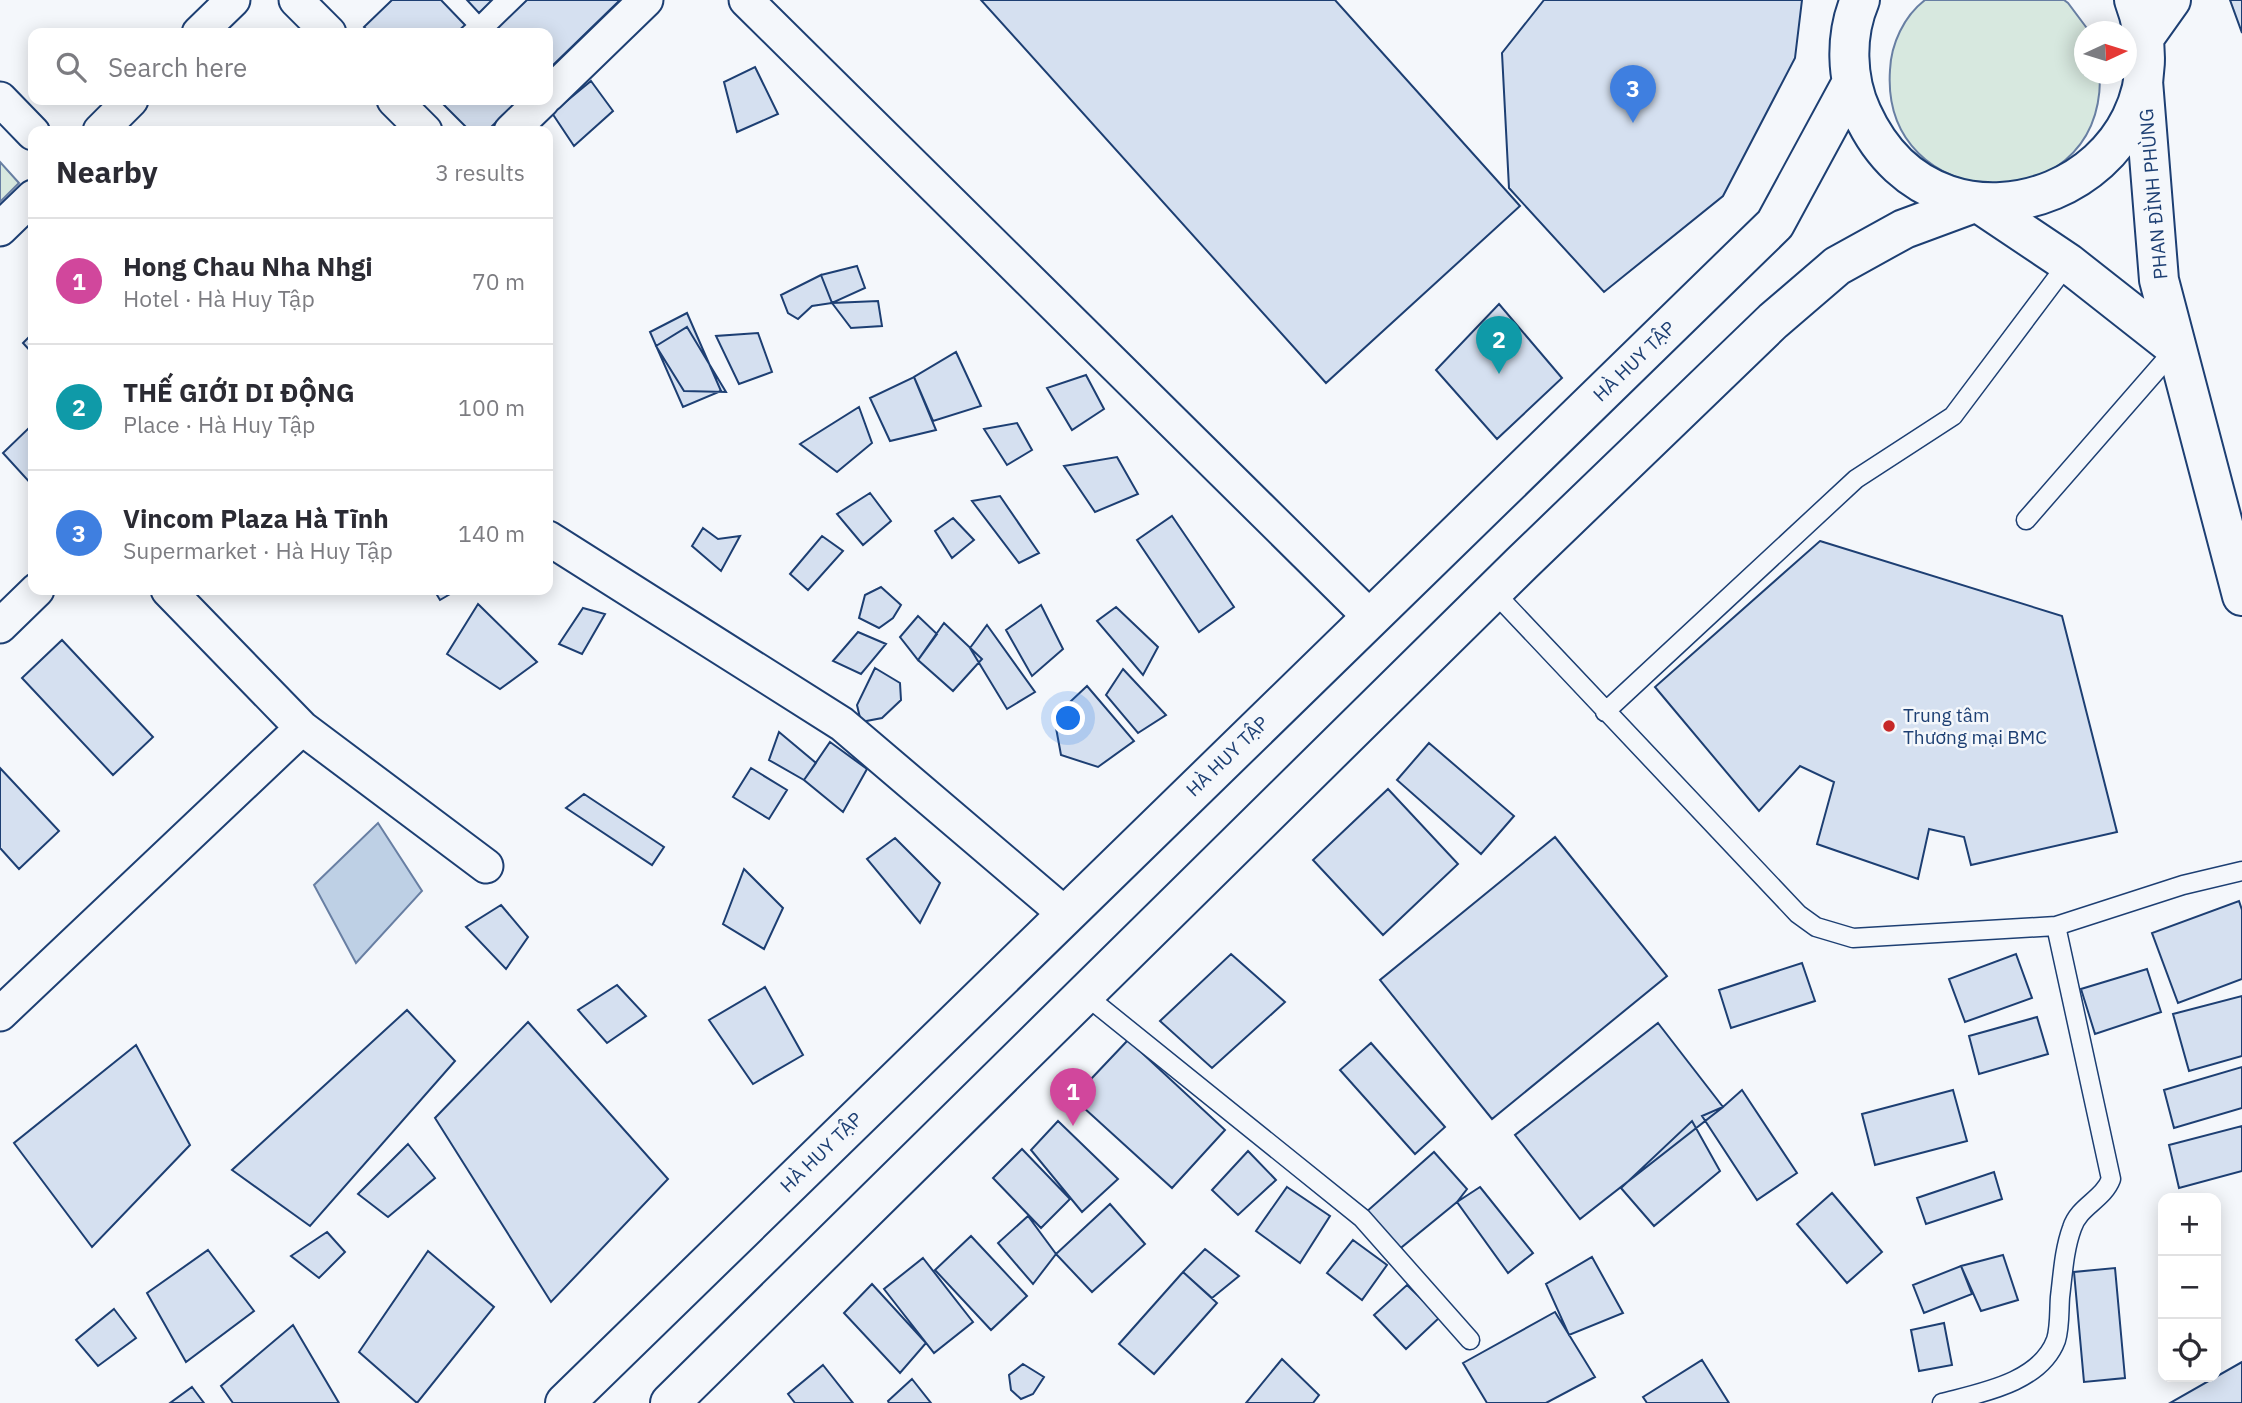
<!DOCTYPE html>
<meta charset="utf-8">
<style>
:root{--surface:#fff;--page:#f7f7f7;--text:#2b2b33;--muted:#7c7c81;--line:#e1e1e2;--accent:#b45309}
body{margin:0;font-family:"IBM Plex Sans",sans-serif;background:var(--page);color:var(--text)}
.controls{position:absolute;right:21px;bottom:21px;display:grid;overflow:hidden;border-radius:14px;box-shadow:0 4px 18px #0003}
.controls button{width:63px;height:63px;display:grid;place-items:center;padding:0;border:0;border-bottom:2px solid var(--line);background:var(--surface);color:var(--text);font:35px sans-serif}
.compass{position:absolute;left:2074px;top:21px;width:63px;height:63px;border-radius:50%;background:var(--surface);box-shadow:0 4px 18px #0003;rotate:86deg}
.you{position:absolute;left:1069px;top:719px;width:24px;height:24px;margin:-18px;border:5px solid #fff;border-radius:50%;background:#1a73e8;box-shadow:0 0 0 10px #1a73e833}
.badge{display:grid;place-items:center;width:46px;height:46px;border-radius:50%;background:var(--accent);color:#fff;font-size:23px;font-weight:700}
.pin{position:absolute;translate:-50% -58px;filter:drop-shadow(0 2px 4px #0008)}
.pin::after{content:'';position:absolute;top:37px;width:24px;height:21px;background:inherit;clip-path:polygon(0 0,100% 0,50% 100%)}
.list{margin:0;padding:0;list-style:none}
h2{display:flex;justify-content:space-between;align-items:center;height:91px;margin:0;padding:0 28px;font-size:30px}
h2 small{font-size:23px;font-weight:400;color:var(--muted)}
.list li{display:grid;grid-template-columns:46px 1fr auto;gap:21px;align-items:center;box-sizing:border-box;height:126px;padding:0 28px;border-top:2px solid var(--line)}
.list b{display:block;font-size:26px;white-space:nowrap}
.list p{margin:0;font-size:23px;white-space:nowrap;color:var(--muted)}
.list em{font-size:23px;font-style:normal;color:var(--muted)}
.icon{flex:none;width:38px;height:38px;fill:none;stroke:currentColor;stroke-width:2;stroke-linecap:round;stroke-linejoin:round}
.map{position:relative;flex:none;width:2242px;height:1403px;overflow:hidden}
.search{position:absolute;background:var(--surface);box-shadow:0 4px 18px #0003;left:28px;top:28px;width:525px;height:77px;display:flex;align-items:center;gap:18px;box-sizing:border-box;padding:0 24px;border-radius:14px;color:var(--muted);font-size:26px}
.panel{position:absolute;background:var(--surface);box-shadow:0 4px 18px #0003;left:28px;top:126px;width:525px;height:469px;border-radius:14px}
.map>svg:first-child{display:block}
.green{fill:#d7e8df;stroke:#687fa3;stroke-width:2}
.water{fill:#bed0e5;stroke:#687fa3;stroke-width:2}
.building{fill:#d5e0f0;stroke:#1d3f73;stroke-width:2}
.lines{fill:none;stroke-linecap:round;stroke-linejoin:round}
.lane-casing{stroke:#1d3f73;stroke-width:21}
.street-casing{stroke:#1d3f73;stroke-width:37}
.secondary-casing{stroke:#1d3f73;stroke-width:42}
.primary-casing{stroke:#1d3f73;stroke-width:42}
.lane{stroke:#f4f7fb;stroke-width:18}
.street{stroke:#f4f7fb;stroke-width:33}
.secondary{stroke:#f4f7fb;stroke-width:38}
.primary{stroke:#f4f7fb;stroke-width:38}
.poi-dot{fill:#c62828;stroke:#f4f7fb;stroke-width:2.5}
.labels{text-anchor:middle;stroke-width:5;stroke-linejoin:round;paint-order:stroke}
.street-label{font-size:19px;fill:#1d3f73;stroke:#f4f7fb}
.poi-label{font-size:19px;fill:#1d3f73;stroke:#f4f7fb;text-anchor:start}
</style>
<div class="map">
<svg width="2242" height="1403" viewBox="0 0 2242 1403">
<rect width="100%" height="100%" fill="#f4f7fb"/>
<path class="green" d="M1925,0H2064L2068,3L2089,31L2084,32V74H2100V79C2099,226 1880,215 1890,70C1891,44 1904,16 1925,0Z
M0,162L19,183L0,202Z"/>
<path class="water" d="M378,823L422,891L356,963L314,885Z"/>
<path class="building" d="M392,0H441L465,25L456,33H370L364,27Z
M467,0H492L479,13Z
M527,0H620L548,70V33H499L496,30Z
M981,0H1335L1520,206L1326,383Z
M1544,0H1802L1795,58L1723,196L1604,292L1509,188L1502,53Z
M2230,0H2242V33Z
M755,67L778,114L737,132L724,82Z
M591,81L613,111L574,146L552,113Z
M439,100H519L487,131H470Z
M857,266L865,288L832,303L821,275Z
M821,275L832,303L812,306L798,319L788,313L781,295Z
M878,301L882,326L851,328L832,303Z
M1499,304L1562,378L1497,439L1436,370Z
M687,313L721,391L683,407L650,332Z
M687,327L726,392L684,391L656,346Z
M33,333V354L23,343Z
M758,333L772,372L739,384L716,336Z
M956,352L981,406L933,421L914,377Z
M1086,375L1104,409L1072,430L1047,388Z
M914,377L936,430L890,441L870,398Z
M859,407L872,443L837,472L800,444Z
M1017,423L1032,450L1007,465L984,429Z
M33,424V486L3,453Z
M1117,457L1138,494L1095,512L1064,466Z
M870,493L891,521L863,545L837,514Z
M1000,496L1039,553L1019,563L972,501Z
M1172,516L1234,607L1199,632L1137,540Z
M953,518L974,540L952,558L935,531Z
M703,528L718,539L740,536L721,571L692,546Z
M822,536L843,551L808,590L790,574Z
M1820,541L2062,616L2117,832L1971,865L1964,837L1929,829L1918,879L1817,844L1834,782L1800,766L1759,811L1655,687Z
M881,587L901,605L893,618L879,628L859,618L865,595Z
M434,590H457L440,600Z
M478,604L537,662L500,689L447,654Z
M1041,605L1063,649L1032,676L1006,630Z
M1116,607L1158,647L1143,675L1097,621Z
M583,608L605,614L582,654L559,644Z
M918,616L937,634L918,660L900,637Z
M944,623L982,659L953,691L918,660Z
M987,625L1035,692L1007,709L970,648Z
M858,632L886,644L861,674L833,661Z
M62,640L153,737L113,775L22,678Z
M875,668L900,683L901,700L882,718L861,722L857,705Z
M1123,669L1166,715L1138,733L1106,695Z
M1087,686L1134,741L1098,767L1061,755L1054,717Z
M779,732L816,763L804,780L769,760Z
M830,742L867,769L843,812L804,780Z
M1429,743L1514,816L1481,854L1397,780Z
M0,768L59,831L19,869L0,848Z
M751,768L787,790L769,819L733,797Z
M1388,789L1458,864L1383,935L1313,860Z
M584,794L664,847L652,865L566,808Z
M1555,837L1667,976L1492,1119L1380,980Z
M895,838L940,883L920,923L867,859Z
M744,869L783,908L764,949L723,924Z
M2239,901L2242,910V979L2178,1003L2152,933Z
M501,905L528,937L506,969L466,927Z
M1231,954L1285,1002L1212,1068L1160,1021Z
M2016,954L2032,998L1965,1022L1949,979Z
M1802,963L1815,1001L1731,1028L1719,990Z
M2147,969L2161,1012L2095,1034L2081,989Z
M617,985L646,1016L607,1043L578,1010Z
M765,987L803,1055L753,1084L709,1020Z
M2242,996V1056L2189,1071L2173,1014Z
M407,1010L455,1061L310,1226L232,1170Z
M2037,1017L2048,1054L1979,1074L1969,1036Z
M528,1022L668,1179L551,1302L435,1118Z
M1658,1023L1723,1107L1580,1219L1515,1135Z
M1128,1040L1225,1130L1172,1188L1073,1098Z
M1371,1043L1445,1127L1415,1154L1340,1070Z
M136,1045L190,1145L92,1247L14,1143Z
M2242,1067V1108L2174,1128L2164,1090Z
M1742,1090L1797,1173L1757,1200L1702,1116L1723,1107Z
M1953,1090L1967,1141L1875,1165L1862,1114Z
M1058,1121L1118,1179L1082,1212L1031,1150Z
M1692,1121L1720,1171L1654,1226L1621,1188Z
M2242,1126V1171L2179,1188L2169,1145Z
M408,1144L435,1178L388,1217L358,1194Z
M1022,1149L1070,1199L1041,1228L993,1178Z
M1248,1151L1276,1180L1238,1215L1212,1190Z
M1434,1152L1467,1189L1457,1202L1397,1251L1365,1213Z
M1994,1172L2002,1199L1926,1224L1917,1198Z
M1287,1187L1330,1216L1300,1263L1256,1231Z
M1480,1187L1533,1253L1508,1273L1457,1202Z
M1832,1193L1882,1252L1847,1283L1797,1224Z
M1110,1204L1145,1244L1092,1292L1056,1254Z
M1028,1216L1056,1254L1033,1284L998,1243Z
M327,1232L345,1252L319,1278L291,1256Z
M971,1236L1027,1296L991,1330L935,1270Z
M1353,1240L1387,1265L1362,1300L1327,1273Z
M1205,1249L1239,1276L1212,1298L1183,1272Z
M208,1250L254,1311L186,1362L147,1293Z
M428,1251L494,1307L417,1403L359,1352Z
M2003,1255L2018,1300L1981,1311L1961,1266Z
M1592,1257L1623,1313L1569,1335L1546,1284Z
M923,1258L973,1322L934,1353L884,1289Z
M1961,1266L1972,1294L1924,1313L1913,1285Z
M2115,1268L2125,1378L2084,1382L2074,1272Z
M1183,1272L1217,1303L1154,1374L1119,1344Z
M872,1284L926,1343L900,1373L844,1313Z
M1407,1285L1440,1317L1406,1349L1374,1315Z
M114,1309L136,1338L98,1366L76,1340Z
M1555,1312L1595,1377L1546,1403H1487L1463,1363Z
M1944,1323L1952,1365L1919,1371L1911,1330Z
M293,1325L339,1403H233L221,1386Z
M1282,1359L1319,1395L1313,1403H1246Z
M1702,1360L1729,1403H1647L1643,1397Z
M2242,1362V1403H2170Z
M1023,1364L1044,1377L1033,1394L1021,1399L1011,1390L1009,1375Z
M823,1365L853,1403H795L788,1394Z
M912,1379L931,1403H889L888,1401Z
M192,1387L204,1403H170Z"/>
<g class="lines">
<g class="lane-casing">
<path id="lane" d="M2026,520L2176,348
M1493,591L1798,914L1816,927L1853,938L2056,926L2183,885L2242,871
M1605,712L1856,479L1953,416L2068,263
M1084,994L1362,1218L1470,1340
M1942,1403C1980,1393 2040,1383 2056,1340C2060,1327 2059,1311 2060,1297C2063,1273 2064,1250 2072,1228C2079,1206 2103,1200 2111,1179L2056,926"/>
</g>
<g class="street-casing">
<path id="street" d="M296,0L329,33
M746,0L1370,617
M199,33L233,0
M548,95L646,0
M0,99L33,133
M394,100L425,131
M100,131L131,100
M511,131L543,100
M0,229L33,197
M548,538L842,724L1065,914
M168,590L302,728L486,866
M0,626L37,590
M0,1014L302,728"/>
</g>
<g class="secondary-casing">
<path id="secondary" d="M2143,81L2159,280L2242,596
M1977,202L2068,263L2176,348"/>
</g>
<g class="primary-casing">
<path id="primary" d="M1860,0C1845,35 1846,79 1862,113C1942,289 2201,180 2134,0
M2144,38L2171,0
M565,1403L1775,224L1852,82
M670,1403L1522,563L1773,321L1837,266L1904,229L1977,202"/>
</g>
<use href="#lane" class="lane"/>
<use href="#street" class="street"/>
<use href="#secondary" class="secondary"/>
<use href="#primary" class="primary"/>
</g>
<circle class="poi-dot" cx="1889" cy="726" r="7"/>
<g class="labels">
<g class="street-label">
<text transform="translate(2153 194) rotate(-95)" y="7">PHAN ĐÌNH PHÙNG</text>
<text transform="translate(1634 361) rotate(-44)" y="7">HÀ HUY TẬP</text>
<text transform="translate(1227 756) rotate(-44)" y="7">HÀ HUY TẬP</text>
<text transform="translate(821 1152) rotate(-44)" y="7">HÀ HUY TẬP</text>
</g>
<g class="poi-label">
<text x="1903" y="722">Trung tâm<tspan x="1903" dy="22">Thương mại BMC</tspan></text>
</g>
</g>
</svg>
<div class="controls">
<button>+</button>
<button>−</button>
<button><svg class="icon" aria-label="locate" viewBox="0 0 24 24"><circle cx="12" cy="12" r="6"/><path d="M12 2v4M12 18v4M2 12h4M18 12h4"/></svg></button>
</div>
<svg class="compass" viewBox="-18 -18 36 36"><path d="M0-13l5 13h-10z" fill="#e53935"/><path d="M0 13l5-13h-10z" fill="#7c7c81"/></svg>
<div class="you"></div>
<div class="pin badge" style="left:1073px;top:1126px;background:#d1479c">1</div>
<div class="pin badge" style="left:1499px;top:374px;background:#0f9aa8">2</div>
<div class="pin badge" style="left:1633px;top:123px;background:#3f7fe0">3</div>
<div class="search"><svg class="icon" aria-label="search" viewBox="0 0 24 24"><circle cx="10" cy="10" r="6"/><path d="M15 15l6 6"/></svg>Search here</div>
<section class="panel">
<h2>Nearby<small>3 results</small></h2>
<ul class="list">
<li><span class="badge" style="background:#d1479c">1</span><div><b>Hong Chau Nha Nhgi</b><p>Hotel · Hà Huy Tập</p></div><em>70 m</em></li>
<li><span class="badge" style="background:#0f9aa8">2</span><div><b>THẾ GIỚI DI ĐỘNG</b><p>Place · Hà Huy Tập</p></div><em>100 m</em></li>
<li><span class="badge" style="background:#3f7fe0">3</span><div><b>Vincom Plaza Hà Tĩnh</b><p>Supermarket · Hà Huy Tập</p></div><em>140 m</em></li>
</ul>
</section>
</div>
